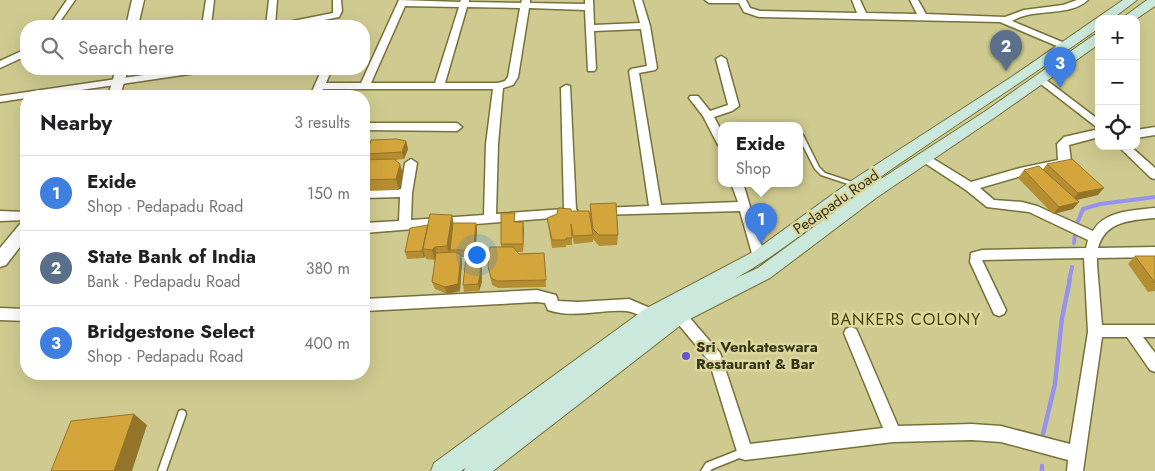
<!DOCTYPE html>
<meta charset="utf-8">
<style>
:root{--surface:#fff;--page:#f6f6f6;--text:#202124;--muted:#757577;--line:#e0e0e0;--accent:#7c3aed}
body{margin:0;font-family:Jost,sans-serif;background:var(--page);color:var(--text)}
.controls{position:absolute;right:15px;top:15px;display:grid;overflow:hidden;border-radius:10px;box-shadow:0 5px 20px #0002}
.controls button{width:45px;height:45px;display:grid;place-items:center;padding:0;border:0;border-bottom:1px solid var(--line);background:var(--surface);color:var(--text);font:25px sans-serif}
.you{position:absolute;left:476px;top:254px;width:18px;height:18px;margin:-12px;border:4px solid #fff;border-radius:50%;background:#1a73e8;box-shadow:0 0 0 8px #1a73e833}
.badge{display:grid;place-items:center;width:32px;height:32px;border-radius:50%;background:var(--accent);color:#fff;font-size:16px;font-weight:700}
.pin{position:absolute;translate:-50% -41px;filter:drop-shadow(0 1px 2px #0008)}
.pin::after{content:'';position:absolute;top:26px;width:18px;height:15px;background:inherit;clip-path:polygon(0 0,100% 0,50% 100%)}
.popup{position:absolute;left:718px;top:122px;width:85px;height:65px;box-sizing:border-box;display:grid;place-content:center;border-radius:10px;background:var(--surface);filter:drop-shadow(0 1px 4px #0005);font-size:16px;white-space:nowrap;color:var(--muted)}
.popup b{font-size:19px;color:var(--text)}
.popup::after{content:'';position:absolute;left:50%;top:100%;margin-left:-10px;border:10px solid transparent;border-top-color:var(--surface)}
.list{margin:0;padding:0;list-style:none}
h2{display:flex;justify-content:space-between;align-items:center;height:65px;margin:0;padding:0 20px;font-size:21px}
h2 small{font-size:16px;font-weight:400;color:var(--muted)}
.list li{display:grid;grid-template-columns:32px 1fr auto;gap:15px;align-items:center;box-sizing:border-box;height:75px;padding:0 20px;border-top:1px solid var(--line)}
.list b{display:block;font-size:19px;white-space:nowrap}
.list p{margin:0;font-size:16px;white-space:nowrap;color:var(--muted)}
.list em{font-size:16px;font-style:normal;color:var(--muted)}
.icon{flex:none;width:28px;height:28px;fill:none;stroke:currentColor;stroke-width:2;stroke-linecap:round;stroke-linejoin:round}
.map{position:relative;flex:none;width:1155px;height:471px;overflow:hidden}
.search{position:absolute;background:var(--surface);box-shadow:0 5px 20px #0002;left:20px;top:20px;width:350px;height:55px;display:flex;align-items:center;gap:12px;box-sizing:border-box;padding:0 18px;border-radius:20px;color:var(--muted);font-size:19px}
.panel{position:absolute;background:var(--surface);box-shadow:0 5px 20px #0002;left:20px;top:90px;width:350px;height:290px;border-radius:20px}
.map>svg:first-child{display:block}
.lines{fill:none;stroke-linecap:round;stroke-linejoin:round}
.stream-far1{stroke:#9692ed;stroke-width:4}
.stream{stroke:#9692ed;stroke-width:4.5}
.service-casing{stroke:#76713a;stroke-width:3}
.minor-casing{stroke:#76713a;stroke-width:3}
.tertiary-casing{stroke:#76713a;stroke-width:3}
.secondary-casing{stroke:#76713a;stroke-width:2}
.service{fill:#fff;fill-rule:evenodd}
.minor{fill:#fff;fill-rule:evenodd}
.tertiary{fill:#fff;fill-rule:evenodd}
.secondary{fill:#cbe8dc;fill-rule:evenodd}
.wall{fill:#b58e32}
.shaded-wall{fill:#947429}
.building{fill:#d3a53a;stroke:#947429}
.poi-dot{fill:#6556cf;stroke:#dcd89d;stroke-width:2}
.labels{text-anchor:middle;stroke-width:5;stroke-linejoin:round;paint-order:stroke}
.street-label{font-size:15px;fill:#35331b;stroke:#dcd89d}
.poi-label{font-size:15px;font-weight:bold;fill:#35331b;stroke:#dcd89d;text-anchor:start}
.neighbourhood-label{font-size:16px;letter-spacing:1px;fill:#474203;stroke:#dcd89d}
</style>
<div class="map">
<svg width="1155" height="471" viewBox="0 0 1155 471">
<rect width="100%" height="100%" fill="#cfcb90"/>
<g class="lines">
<path class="stream-far1" d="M1078,221L1083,209L1100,204L1155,197
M1074,243L1075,235
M1069,281L1072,267"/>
<path class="stream" d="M1043,434L1055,384L1062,318L1070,279
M1042,466V471"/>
<g class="service-casing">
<path id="service" d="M800,133L803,135L819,167L825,173L858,184L859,185L858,186H854L821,175L815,169L800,140Z
M182,410L185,411L186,414L166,471H158L178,414L179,411Z
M744,448L747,449L748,452L747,455L712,469L710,471H701L706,463Z"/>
</g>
<g class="minor-casing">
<path id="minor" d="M67,0H75L57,26H49Z
M206,0H214L211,26H202Z
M269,0H277L275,26H266Z
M333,0H341L342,11L339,17L295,26H278L283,23L333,13Z
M399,0L460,2L461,0H469V2L521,3L522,0H530V3L585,4V0H593L594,25L640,23L634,0H642L650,26L657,68L655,70L639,73L661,205L738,202L731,183H743L765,257L764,261H754L753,257L740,211L597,215L595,212L601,208L649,206L629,71L631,69L647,66L641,29L594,31L596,69L594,71H588L585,10L529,8L518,77L513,85L503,88L498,144L496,214L564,209L561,88L566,85L570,86L576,209L579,213L577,216L364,233V223L399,221L400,197L364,198V190L401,189L405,163L411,159L417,163L412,193L411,220L484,215L486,144L493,89H323L320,96H310L322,69H332L326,83H361ZM405,6L459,7L435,83H371ZM467,7L520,8L508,77L505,81L498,83H445Z
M705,0H746L750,8L760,11L857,13L852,0H860L866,13L917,14L910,0H918L926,14L1005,17L1024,10L1063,5L1077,0H1088C1068,18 1035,7 1012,21L1067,44V48L1064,49L1000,22L759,17L744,12L739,3H709Z
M26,49V56L0,68V61Z
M721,56L726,59L739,106L732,111L714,117L722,132V146L718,145L703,116L689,98L690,96H698L710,111L728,105L716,59Z
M185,69H208L203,72L40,96H26V98L0,102V96Z
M1041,76L1099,120V129L1037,81L1036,79Z
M364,123H457L462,127L457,131L364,130Z
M1155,127V135L1136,138V130Z
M1099,129V137L1069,145L1071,161L1065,166L1021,176L980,188L994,200L1022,202L1037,206L1093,231C1104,211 1134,210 1155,208V218C1131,220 1105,221 1098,248L1155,247V257L1097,258V265L1102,325H1155V337H1143L1155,353V372L1150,370L1127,337H1102L1083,471H1067L1068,460L1001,442L972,440L893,442L745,460L739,458L709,361L674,319L672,315L674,311L679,309L684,311L720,353L750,444L883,428L844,333L846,329L851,327L856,329L858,333L898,426L972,424L1001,426L1070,444L1088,332L1084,258L982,260L1006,310L1004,314L999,316L994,314L970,262L971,253L982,250L1086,248L1088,240L1029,212L987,207L966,190L917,158L923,154L927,155L971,182L1020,168L1058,160L1057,144L1064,137Z
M1118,146H1130L1155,168V179L1151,178Z
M0,211L26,212V220L0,221Z
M537,290L556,295L558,301L578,302L629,299L657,311L659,315L657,319L652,321C644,318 635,312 626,311C601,309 574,319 548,310L545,303L537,302L364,311V299Z
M0,308L26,309V321L0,320Z"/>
</g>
<g class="tertiary-casing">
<path id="tertiary" d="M132,0H144L138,26H126Z
M116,69H128L120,96H108Z
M26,222V239L6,265L0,267V248L20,224Z"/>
</g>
<g class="secondary-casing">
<path id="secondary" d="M1123,0H1137L1112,19H1099V28C1021,83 941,134 863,189C820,219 781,253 736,278L758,268L864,190L984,112L1094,35L1099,34V44L994,118L876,198L770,278L686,321L493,471H464L465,468L461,471H431L434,463L645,309L753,252L851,181L1013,76Z
M1147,0H1155V6L1136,19H1121Z"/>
</g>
<use href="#service" class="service"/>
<use href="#minor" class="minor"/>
<use href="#tertiary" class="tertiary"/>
<use href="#secondary" class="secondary"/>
</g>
<path class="wall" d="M406,141L408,149L404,159L395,160L400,164L403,175L399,190L365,191L364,187V160H369L367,154Z
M1047,164L1098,195L1076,200L1073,209L1053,214L1018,178L1024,170L1043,169Z
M590,204L618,235L617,245L599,246L593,239V242L574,244L572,234V245H566V247L552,248L548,225L547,218L571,211L591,223L590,215Z
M452,215L453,223H476L477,230L476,248L481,254L482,261V282L479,291L464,292L463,285L466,257H461L462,262L460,291L447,294L435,289L432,282L435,260L426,259L425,256L424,258L407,259L405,252L428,225Z
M515,222H523L524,229L523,252H517L519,254L544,253L546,287L498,288L492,285L488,266L501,247V244Z
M1135,256H1155V291L1148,292L1128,264Z"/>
<path class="shaded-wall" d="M406,141L408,149L404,159L402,152Z
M400,164L403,175L399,190L396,179Z
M1104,188L1098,195L1072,201L1078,193Z
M1079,202L1073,209L1053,214L1059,207Z
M452,215L454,226L450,250V257L447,246Z
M523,222L524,229L523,252Z
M476,223L477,230L475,254L466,257L465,250Z
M435,247L438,258L435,260L432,250Z
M423,249L425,256L424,258L422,251Z
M481,254L482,261V282L479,291L478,284Z
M461,255L462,262L460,291L447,294L445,287Z
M134,414L147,425L132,471H114Z"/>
<path class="building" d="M397,139L406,141L402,152L367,154L371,140Z
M394,159L400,164L396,179L364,180V160Z
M1072,159L1104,188L1078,193L1047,164Z
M1039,166L1079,202L1059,207L1024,170Z
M616,203L618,235H599L593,229L590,204Z
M558,208L571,209V211H589L593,235L573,236L571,224L572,238H566V240H552L547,218L557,214Z
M501,213H515L514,222H523V244H501Z
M430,214L452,215L447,246L435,247L432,250L423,249Z
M453,223H476L474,246L465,248V250H450Z
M428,225L422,251L405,252L410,228Z
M478,247L481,254L480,275L478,284L463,285L467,248Z
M490,247H513L519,254L544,253L546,280L497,281L491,278L488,266Z
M455,252L461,255L458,284L445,287L432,282L436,253Z
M1135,256H1155V283Z
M134,414L114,471H51L71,421Z"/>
<circle class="poi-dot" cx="686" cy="356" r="5"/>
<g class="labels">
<g class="street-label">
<text transform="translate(836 202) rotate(-35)" y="5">Pedapadu Road</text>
</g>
<g class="poi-label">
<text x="696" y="352">Sri Venkateswara<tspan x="696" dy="17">Restaurant &amp; Bar</tspan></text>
</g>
<g class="neighbourhood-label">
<text x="906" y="325">BANKERS COLONY</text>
</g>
</g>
</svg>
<div class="controls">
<button>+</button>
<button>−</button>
<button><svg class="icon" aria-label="locate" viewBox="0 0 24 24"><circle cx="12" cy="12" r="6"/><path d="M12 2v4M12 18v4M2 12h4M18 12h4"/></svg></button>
</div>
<div class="you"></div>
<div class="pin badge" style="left:761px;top:244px;background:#3f7fe0">1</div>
<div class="popup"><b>Exide</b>Shop</div>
<div class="pin badge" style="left:1006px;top:71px;background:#5c6f8a">2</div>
<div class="pin badge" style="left:1060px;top:88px;background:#3f7fe0">3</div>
<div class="search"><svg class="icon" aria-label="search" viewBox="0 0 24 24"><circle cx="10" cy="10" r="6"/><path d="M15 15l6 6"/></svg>Search here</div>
<section class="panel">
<h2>Nearby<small>3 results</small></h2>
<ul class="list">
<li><span class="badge" style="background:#3f7fe0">1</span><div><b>Exide</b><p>Shop · Pedapadu Road</p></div><em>150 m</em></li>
<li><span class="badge" style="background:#5c6f8a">2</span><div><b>State Bank of India</b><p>Bank · Pedapadu Road</p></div><em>380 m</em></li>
<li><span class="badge" style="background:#3f7fe0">3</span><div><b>Bridgestone Select</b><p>Shop · Pedapadu Road</p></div><em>400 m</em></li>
</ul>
</section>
</div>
